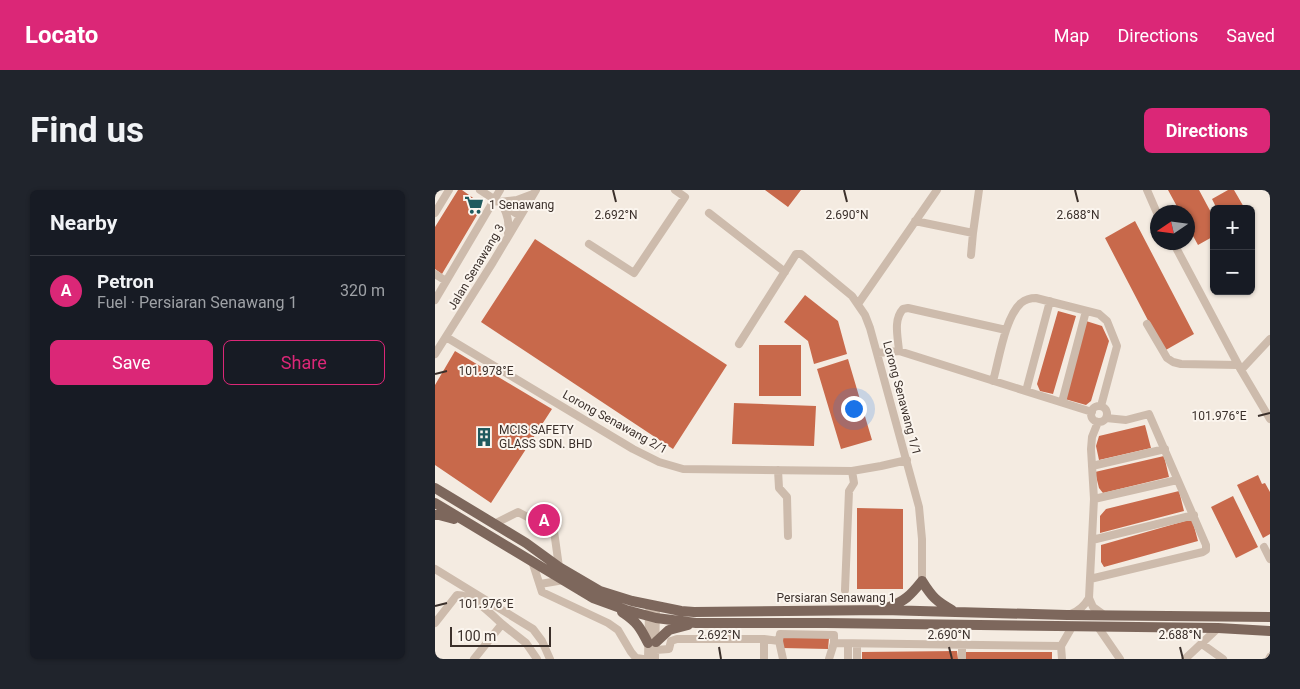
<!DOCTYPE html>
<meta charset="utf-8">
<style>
:root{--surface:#171b24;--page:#20242c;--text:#f1f3f6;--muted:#9ea1a6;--line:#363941;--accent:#db2777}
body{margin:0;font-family:Roboto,sans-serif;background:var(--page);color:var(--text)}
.controls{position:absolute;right:15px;top:15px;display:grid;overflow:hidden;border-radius:8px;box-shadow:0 1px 4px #0004}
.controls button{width:45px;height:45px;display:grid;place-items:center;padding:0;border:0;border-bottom:1px solid var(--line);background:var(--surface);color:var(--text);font:25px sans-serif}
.compass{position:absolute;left:715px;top:15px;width:45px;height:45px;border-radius:50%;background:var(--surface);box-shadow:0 1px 4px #0004;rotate:257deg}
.scale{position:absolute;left:15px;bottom:12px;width:101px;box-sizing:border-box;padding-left:5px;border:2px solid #3b302b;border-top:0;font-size:14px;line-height:18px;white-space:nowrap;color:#3b302b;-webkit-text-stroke:4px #fbf5ee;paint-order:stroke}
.you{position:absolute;left:418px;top:218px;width:18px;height:18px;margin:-12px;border:4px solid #fff;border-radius:50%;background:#1a73e8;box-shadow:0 0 0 8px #1a73e833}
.badge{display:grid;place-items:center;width:32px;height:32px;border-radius:50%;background:var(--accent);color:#fff;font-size:16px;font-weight:700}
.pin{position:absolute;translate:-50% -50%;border:2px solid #fff;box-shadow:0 1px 5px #0006}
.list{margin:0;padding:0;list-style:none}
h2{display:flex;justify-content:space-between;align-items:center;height:65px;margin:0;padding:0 20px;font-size:21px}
h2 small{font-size:16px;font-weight:400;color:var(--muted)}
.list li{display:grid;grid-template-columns:32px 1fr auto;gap:15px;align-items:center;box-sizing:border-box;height:70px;padding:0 20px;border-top:1px solid var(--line)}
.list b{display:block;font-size:19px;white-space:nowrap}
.list p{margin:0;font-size:16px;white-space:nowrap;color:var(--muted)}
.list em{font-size:16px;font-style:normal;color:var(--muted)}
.actions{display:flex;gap:10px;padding:15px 20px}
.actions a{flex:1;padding:11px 0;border:1px solid var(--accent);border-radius:8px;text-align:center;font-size:18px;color:var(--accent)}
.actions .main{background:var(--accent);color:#fff}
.map{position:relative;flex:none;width:835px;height:469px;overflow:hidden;border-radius:8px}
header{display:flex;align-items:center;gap:30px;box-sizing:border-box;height:70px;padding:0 25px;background:var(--accent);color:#fff}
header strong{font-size:24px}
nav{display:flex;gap:28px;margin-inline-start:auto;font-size:18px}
.intro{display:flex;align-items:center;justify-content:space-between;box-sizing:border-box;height:120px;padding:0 30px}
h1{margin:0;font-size:35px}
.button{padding:12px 22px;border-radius:8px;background:var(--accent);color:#fff;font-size:18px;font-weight:700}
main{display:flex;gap:30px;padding:0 30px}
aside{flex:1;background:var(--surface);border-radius:8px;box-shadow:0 1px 4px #0004}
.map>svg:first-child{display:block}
.building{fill:#c8694b}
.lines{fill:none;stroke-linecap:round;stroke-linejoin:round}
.minor{stroke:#cdbbac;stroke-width:8}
.major{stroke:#7d675c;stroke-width:10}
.ticks{fill:none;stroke:#3b302b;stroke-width:2}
.labels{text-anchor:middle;stroke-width:4;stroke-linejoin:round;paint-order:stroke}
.poi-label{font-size:12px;fill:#3b302b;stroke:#fbf5ee;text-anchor:start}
.street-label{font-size:12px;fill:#3b302b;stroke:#fbf5ee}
.ticks-label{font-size:12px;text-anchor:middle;fill:#3b302b;stroke:#fbf5ee;stroke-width:4;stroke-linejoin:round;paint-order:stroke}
</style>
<header>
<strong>Locato</strong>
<nav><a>Map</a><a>Directions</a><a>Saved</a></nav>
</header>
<div class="intro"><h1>Find us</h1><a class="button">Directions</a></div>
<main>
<aside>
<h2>Nearby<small></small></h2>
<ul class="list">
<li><span class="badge">A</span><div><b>Petron</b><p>Fuel · Persiaran Senawang 1</p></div><em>320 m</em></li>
</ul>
<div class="actions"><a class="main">Save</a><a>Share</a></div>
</aside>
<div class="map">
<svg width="835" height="469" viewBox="0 0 835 469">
<rect width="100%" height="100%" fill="#f4ebe1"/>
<path class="building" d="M23,0H27L48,15L7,84L0,79V37Z
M330,0H366L353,17Z
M733,0H764L779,28V46L763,55L752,35V22H745Z
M793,0H799L810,19H782L777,9Z
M700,31L759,144L729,161L670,48Z
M100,49L292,175L238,259L46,132Z
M370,105L403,131L412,164L379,174L373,151L349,132Z
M623,121L641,126L618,204L605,201L602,194Z
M651,131L667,136L674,151L656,211L651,215L630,209Z
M324,155H366V206H324Z
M20,161L117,219L56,313L0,275V195Z
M413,169L437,250L406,259L382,179Z
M299,213L381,216L379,256L297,254Z
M710,235L716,258L664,270L661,256L664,246Z
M729,266L734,287L668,303L664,298L660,282Z
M823,285L827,294L830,293L835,302V344L828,348L802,295Z
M744,301L749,321L665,343V326L671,319Z
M798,306L823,357L801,368L776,317Z
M422,318L468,319V399H422Z
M757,329L763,351L669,377L666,372V355Z
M347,447L394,448L393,459L347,458Z
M522,461L523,469H427V462Z
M529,462H617V469H529Z"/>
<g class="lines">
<path class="minor" d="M45,0L85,26
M712,0L722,23
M64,12L82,10L98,4
M68,16C73,26 74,32 73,43
M0,23L14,0
M274,23L350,82
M480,31L538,43L544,0
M738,52L806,180L835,229
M154,54L199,83L250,7L240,0
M536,65L538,43
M0,84L11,91
M0,110L65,0
M423,114L502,0
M712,134L732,168L738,172L746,174L803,175
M11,147L198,259L224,272L248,279L417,281L446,276L472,270
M304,154L361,64H366L417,106L430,125L435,138L484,317L487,349V391
M464,161C463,147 458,130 468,119L473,118L571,140
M443,163L464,161L657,222
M0,164L58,72L101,0
M806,180L835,149
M558,191C564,170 570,127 586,113C591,109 596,108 601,108L664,124L672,131L682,156L666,216
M591,201L615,111
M627,212L651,121
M656 224a8 8 0 1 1 16 0a8 8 0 1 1-16 0Z
M663,232L657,247L656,259L659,309L654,408L658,417L669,425
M657,276L730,259
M343,280L344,298L352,307L353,346
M659,309L742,290
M59,334L83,322L119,341L124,377
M657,350L759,325
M829,357L835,369
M97,371L107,402L173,433L183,440L196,462L201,468L208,469
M0,379L98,439L107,451L115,469
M655,389L768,362L771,360V355L714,224L691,230L671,228
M105,394L129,390
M410,400L414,301L419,293L417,281
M636,424C645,420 649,416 654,408
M0,433L22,405C38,405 56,424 67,434L39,469
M67,434L91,453L102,469
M663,437L685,469
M329,449V469
M344,451L348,469
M767,454L788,469
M221,460L234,459L236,451L242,449H329L344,451L345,444L399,445V453L626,456
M213,469L214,421
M220,469L221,417
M394,469L399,453
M413,469V454
M422,469V454
M527,469V455
M627,469L626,456L637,437
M750,469L783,438
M834,469L835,467"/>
<path class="major" d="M0,298L91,353L124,377L165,401L197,411L246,421L259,422L449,420L632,425L835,427
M0,313L158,408L191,420L221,428L261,433H391L783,438L835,441
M0,325H4L19,329
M452,418C470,411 475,406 487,391C497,407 501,411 517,420
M187,422C202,432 205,437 213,453
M221,452L234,440L253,435"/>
</g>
<path class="ticks" d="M178,0L181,12M409,0L412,12M640,0L643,12M0,184L12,181M823,226L835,223M0,416L12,413M284,457L286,469M514,457L517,469M745,457L748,469"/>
<defs>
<g id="supermarket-bare" transform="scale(1.5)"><path d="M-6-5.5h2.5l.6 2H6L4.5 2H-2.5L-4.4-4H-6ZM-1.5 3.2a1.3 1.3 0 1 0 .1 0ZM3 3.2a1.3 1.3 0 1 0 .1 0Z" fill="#1f5a5e" stroke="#fbf5ee" stroke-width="2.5" paint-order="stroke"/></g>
<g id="building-bare" transform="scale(1.5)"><path d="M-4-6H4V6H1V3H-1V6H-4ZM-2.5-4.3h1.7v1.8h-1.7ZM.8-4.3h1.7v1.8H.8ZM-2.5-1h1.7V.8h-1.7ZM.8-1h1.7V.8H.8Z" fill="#1f5a5e" stroke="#fbf5ee" stroke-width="2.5" paint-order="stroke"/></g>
</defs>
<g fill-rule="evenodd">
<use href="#supermarket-bare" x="39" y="15"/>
<use href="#building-bare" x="49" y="247"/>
</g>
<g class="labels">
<g class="poi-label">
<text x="54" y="19">1 Senawang</text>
<text x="64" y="244">MCIS SAFETY<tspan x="64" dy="14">GLASS SDN. BHD</tspan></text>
</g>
<g class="street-label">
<text transform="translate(41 77) rotate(-59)" y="4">Jalan Senawang 3</text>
<text transform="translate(467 208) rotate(75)" y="4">Lorong Senawang 1/1</text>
<text transform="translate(180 232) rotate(29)" y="4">Lorong Senawang 2/1</text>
<text x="401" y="412">Persiaran Senawang 1</text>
</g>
</g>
<g class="ticks-label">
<text x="181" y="29">2.692°N</text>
<text x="412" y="29">2.690°N</text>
<text x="643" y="29">2.688°N</text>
<text x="51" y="185">101.978°E</text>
<text x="784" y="230">101.976°E</text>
<text x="51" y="418">101.976°E</text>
<text x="284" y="449">2.692°N</text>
<text x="514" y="449">2.690°N</text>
<text x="745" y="449">2.688°N</text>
</g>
</svg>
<div class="controls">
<button>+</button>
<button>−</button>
</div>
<svg class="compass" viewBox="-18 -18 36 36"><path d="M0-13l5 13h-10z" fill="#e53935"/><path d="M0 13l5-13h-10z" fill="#9ea1a6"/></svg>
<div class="scale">100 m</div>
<div class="you"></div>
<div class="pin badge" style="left:109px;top:330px">A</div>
</div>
</main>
